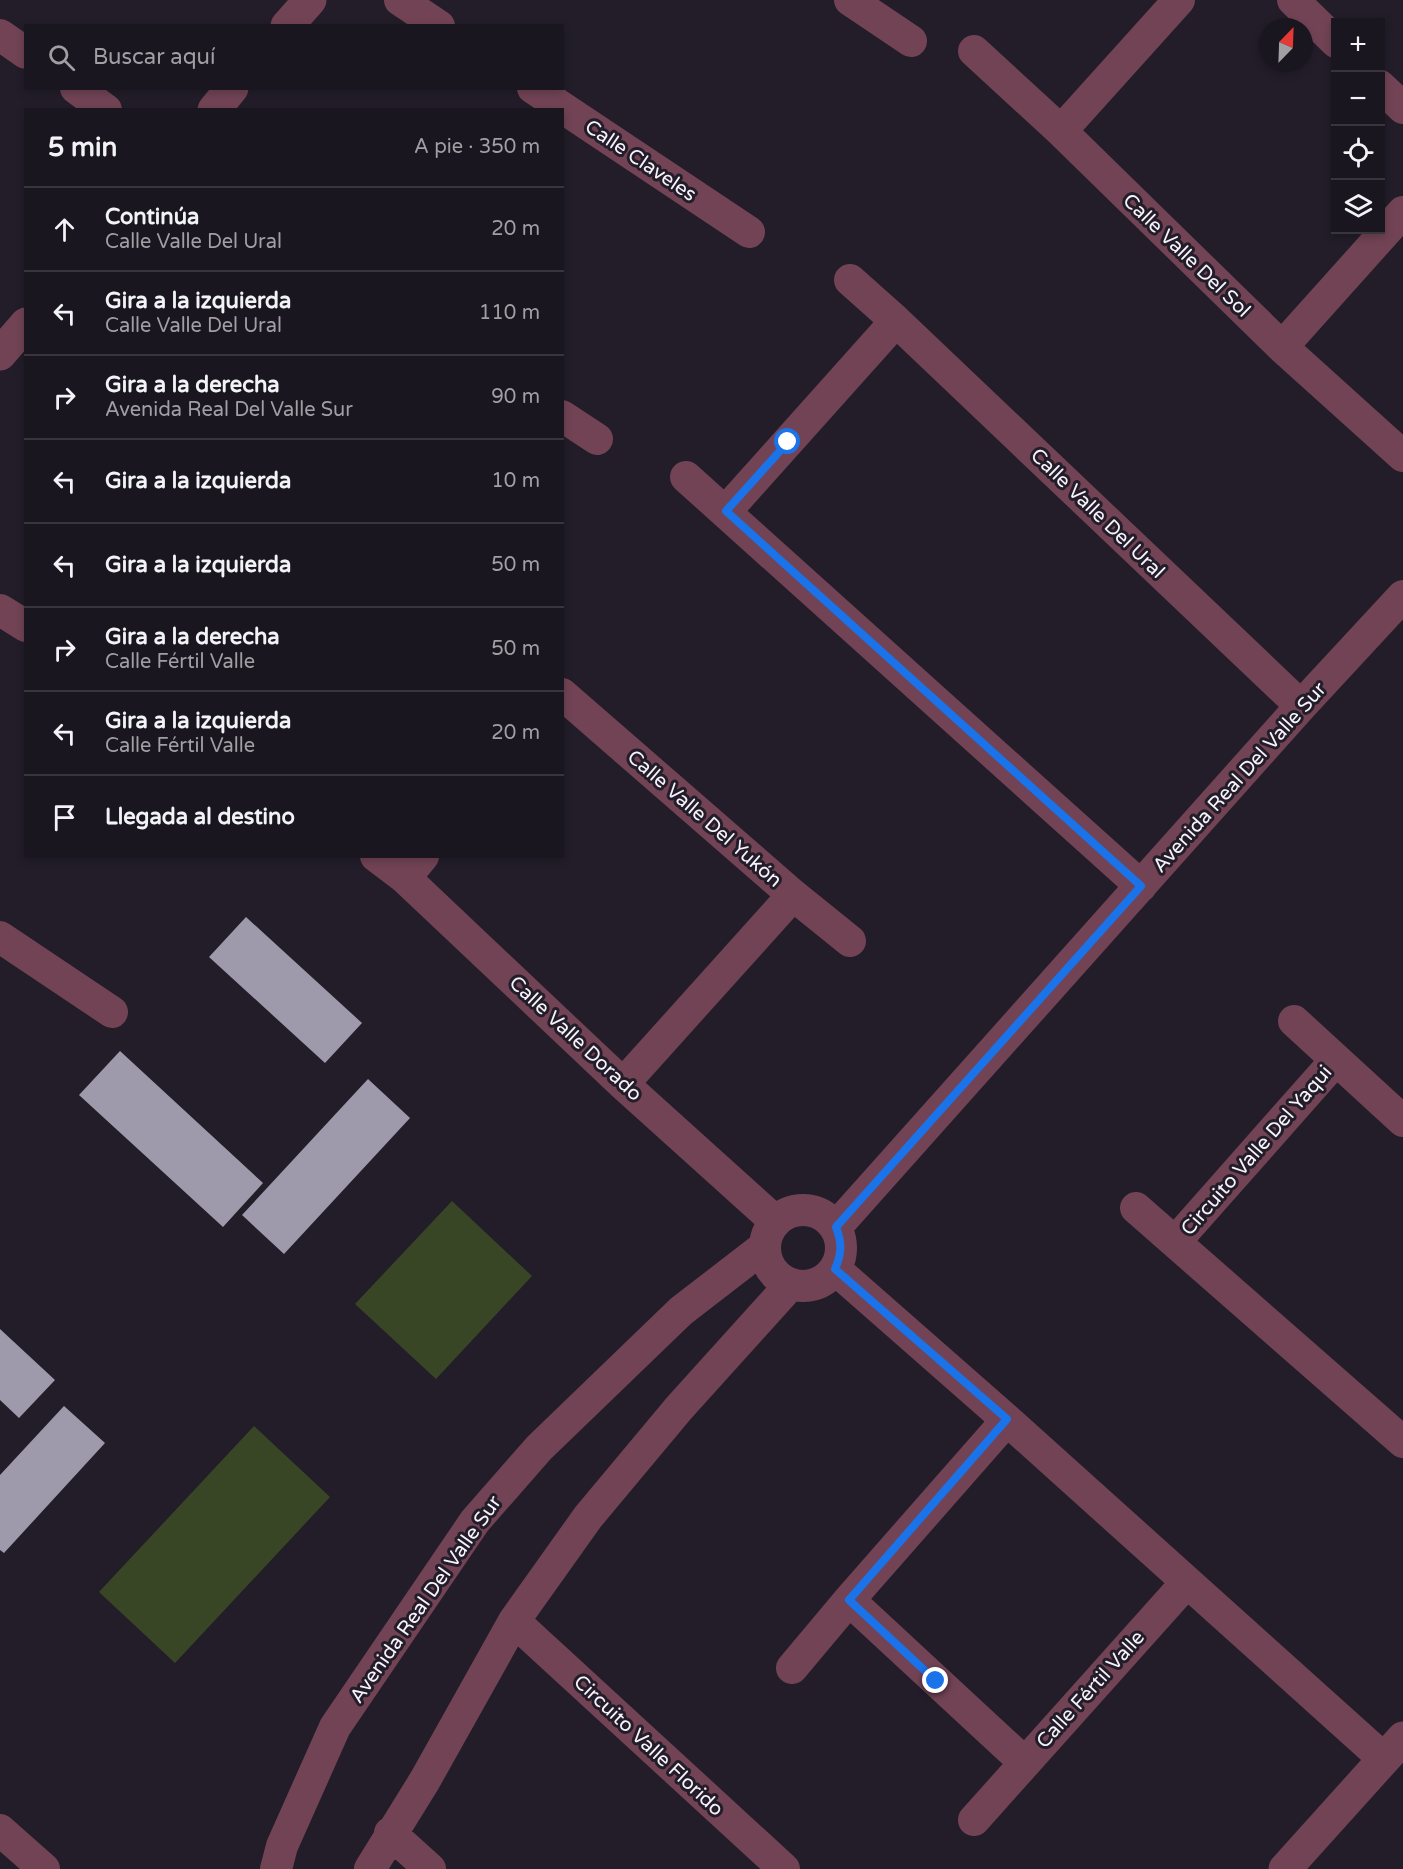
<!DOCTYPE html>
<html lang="es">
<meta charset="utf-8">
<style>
:root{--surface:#1a161f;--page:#231f28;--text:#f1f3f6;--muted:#9f9fa4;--line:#38353d}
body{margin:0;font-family:"Varela Round",sans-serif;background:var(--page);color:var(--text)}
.controls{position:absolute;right:18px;top:18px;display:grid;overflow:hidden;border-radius:0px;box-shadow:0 3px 9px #0003}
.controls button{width:54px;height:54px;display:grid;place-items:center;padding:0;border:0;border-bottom:2px solid var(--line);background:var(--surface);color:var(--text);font:30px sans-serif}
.compass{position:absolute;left:1259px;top:18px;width:54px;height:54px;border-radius:50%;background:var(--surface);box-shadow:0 3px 9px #0003;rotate:23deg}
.stop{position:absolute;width:18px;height:18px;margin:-14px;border:4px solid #1a73e8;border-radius:50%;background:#fff}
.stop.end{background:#1a73e8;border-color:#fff;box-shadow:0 2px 6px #0008}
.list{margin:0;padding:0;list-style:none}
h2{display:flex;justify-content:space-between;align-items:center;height:78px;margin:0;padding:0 24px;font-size:26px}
h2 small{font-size:20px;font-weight:400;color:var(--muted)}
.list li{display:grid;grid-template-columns:39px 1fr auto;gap:18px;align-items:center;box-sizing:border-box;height:84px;padding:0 24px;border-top:2px solid var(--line)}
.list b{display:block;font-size:22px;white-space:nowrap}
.list p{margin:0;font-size:20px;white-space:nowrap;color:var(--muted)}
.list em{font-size:20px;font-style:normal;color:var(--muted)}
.icon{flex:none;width:33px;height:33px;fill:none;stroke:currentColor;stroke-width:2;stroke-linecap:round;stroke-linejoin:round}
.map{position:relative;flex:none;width:1403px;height:1869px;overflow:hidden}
.search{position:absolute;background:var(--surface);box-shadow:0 3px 9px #0003;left:24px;top:24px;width:540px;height:66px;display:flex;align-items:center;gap:15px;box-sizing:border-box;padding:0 21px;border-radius:0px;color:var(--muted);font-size:22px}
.panel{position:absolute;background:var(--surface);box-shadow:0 3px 9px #0003;left:24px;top:108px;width:540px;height:750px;border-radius:0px}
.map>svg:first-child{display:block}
.pitch{fill:#384626}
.building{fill:#9e9aab}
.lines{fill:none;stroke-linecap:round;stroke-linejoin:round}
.minor{stroke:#714355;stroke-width:32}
.tertiary{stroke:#714355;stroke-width:33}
.route{stroke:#1a73e8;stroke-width:8}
.labels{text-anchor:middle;stroke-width:6;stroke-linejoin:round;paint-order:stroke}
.street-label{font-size:20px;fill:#f7f3fc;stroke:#221d29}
</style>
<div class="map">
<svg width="1403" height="1869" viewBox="0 0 1403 1869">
<rect width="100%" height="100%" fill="#221d29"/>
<path class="pitch" d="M452,1201L532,1276L436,1379L355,1304Z
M254,1426L330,1497L175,1663L99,1592Z"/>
<path class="building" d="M246,917L362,1023L325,1063L209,957Z
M120,1051L263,1183L223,1227L79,1095Z
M368,1079L410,1118L284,1254L242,1215Z
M0,1329L55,1380L19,1418L0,1400Z
M64,1406L105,1443L4,1553L0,1550V1475Z"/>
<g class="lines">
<path class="minor" d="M400,0L439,26
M850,0L911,41
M1293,0L1336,42
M0,35L26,53
M974,51L1061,131L1282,347L1403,456
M1380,86L1403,108
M76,88L106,110
M533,88L749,232
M1061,131L1179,0
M850,280L896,321L1301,706
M1282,347L1403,212
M562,416L597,439
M686,477L1141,886
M726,511L896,321
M0,610L26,626
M562,694L793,895L850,941
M376,856L405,878L623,1084L775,1221
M405,878L423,856
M0,937L112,1012
M1294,1021L1403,1121
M623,1084L793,895
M1136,1208L1403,1442
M765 1248a38 38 0 1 1 76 0a38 38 0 1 1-76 0Z
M836,1227L1301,706L1403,596
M1175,1242L1335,1061
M835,1269L1007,1420L1384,1759
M849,1600L1024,1762
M514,1621L784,1869
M792,1668L849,1600L1007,1420
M974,1820L1187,1582
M0,1830L44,1869
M390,1833L430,1869
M276,1869L282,1846L335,1727L475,1521L539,1448L681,1311L764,1247
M370,1869L425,1780L514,1621L588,1517L679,1408L790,1285"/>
<path class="tertiary" d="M287,26L310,0
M214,110L232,88
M0,354L26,324
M1285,1869L1403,1738"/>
</g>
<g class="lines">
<path class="route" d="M788,442L726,511L1141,886L836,1227C842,1243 842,1253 835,1269L1007,1419L849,1600L936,1681"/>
</g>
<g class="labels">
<g class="street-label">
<text transform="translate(641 160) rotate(34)" y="7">Calle Claveles</text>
<text transform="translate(1187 255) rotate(44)" y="7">Calle Valle Del Sol</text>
<text transform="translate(1098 513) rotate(44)" y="7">Calle Valle Del Ural</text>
<text transform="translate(1239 777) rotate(-48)" y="7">Avenida Real Del Valle Sur</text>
<text transform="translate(705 818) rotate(41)" y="7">Calle Valle Del Yukón</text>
<text transform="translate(576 1038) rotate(43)" y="7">Calle Valle Dorado</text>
<text transform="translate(1256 1150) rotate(-49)" y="7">Circuito Valle Del Yaqui</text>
<text transform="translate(425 1599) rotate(-55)" y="7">Avenida Real Del Valle Sur</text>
<text transform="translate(1090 1689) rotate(-48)" y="7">Calle Fértil Valle</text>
<text transform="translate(649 1745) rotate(43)" y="7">Circuito Valle Florido</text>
</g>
</g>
</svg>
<div class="controls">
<button>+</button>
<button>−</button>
<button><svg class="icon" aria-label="locate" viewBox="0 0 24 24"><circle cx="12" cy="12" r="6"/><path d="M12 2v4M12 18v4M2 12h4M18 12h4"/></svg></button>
<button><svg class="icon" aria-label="layers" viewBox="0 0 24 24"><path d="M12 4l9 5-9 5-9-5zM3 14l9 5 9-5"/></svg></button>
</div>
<svg class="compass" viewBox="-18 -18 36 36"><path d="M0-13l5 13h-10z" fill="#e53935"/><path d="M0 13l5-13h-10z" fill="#9f9fa4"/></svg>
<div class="stop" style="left:788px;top:442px"></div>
<div class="stop end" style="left:936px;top:1681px"></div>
<div class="search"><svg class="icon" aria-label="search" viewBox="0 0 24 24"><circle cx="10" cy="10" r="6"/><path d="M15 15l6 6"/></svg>Buscar aquí</div>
<section class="panel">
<h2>5 min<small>A pie · 350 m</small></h2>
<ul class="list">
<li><svg class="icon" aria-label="ahead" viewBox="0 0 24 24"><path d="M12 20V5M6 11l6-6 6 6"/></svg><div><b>Continúa</b><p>Calle Valle Del Ural</p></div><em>20 m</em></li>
<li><svg class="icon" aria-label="left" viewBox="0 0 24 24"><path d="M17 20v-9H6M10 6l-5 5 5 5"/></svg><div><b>Gira a la izquierda</b><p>Calle Valle Del Ural</p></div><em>110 m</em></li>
<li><svg class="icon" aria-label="right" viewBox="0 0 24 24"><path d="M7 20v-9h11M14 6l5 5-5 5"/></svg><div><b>Gira a la derecha</b><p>Avenida Real Del Valle Sur</p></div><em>90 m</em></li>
<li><svg class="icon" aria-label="left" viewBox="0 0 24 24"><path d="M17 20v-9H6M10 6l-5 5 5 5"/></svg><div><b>Gira a la izquierda</b></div><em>10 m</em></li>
<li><svg class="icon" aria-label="left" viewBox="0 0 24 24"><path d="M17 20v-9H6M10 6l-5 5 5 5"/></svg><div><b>Gira a la izquierda</b></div><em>50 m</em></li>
<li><svg class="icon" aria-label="right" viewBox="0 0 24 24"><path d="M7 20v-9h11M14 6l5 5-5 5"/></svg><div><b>Gira a la derecha</b><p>Calle Fértil Valle</p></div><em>50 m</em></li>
<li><svg class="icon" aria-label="left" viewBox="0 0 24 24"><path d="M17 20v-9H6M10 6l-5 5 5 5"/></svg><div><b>Gira a la izquierda</b><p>Calle Fértil Valle</p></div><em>20 m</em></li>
<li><svg class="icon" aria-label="arrive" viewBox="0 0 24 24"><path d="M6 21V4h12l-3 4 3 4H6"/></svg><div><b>Llegada al destino</b></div></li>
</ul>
</section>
</div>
